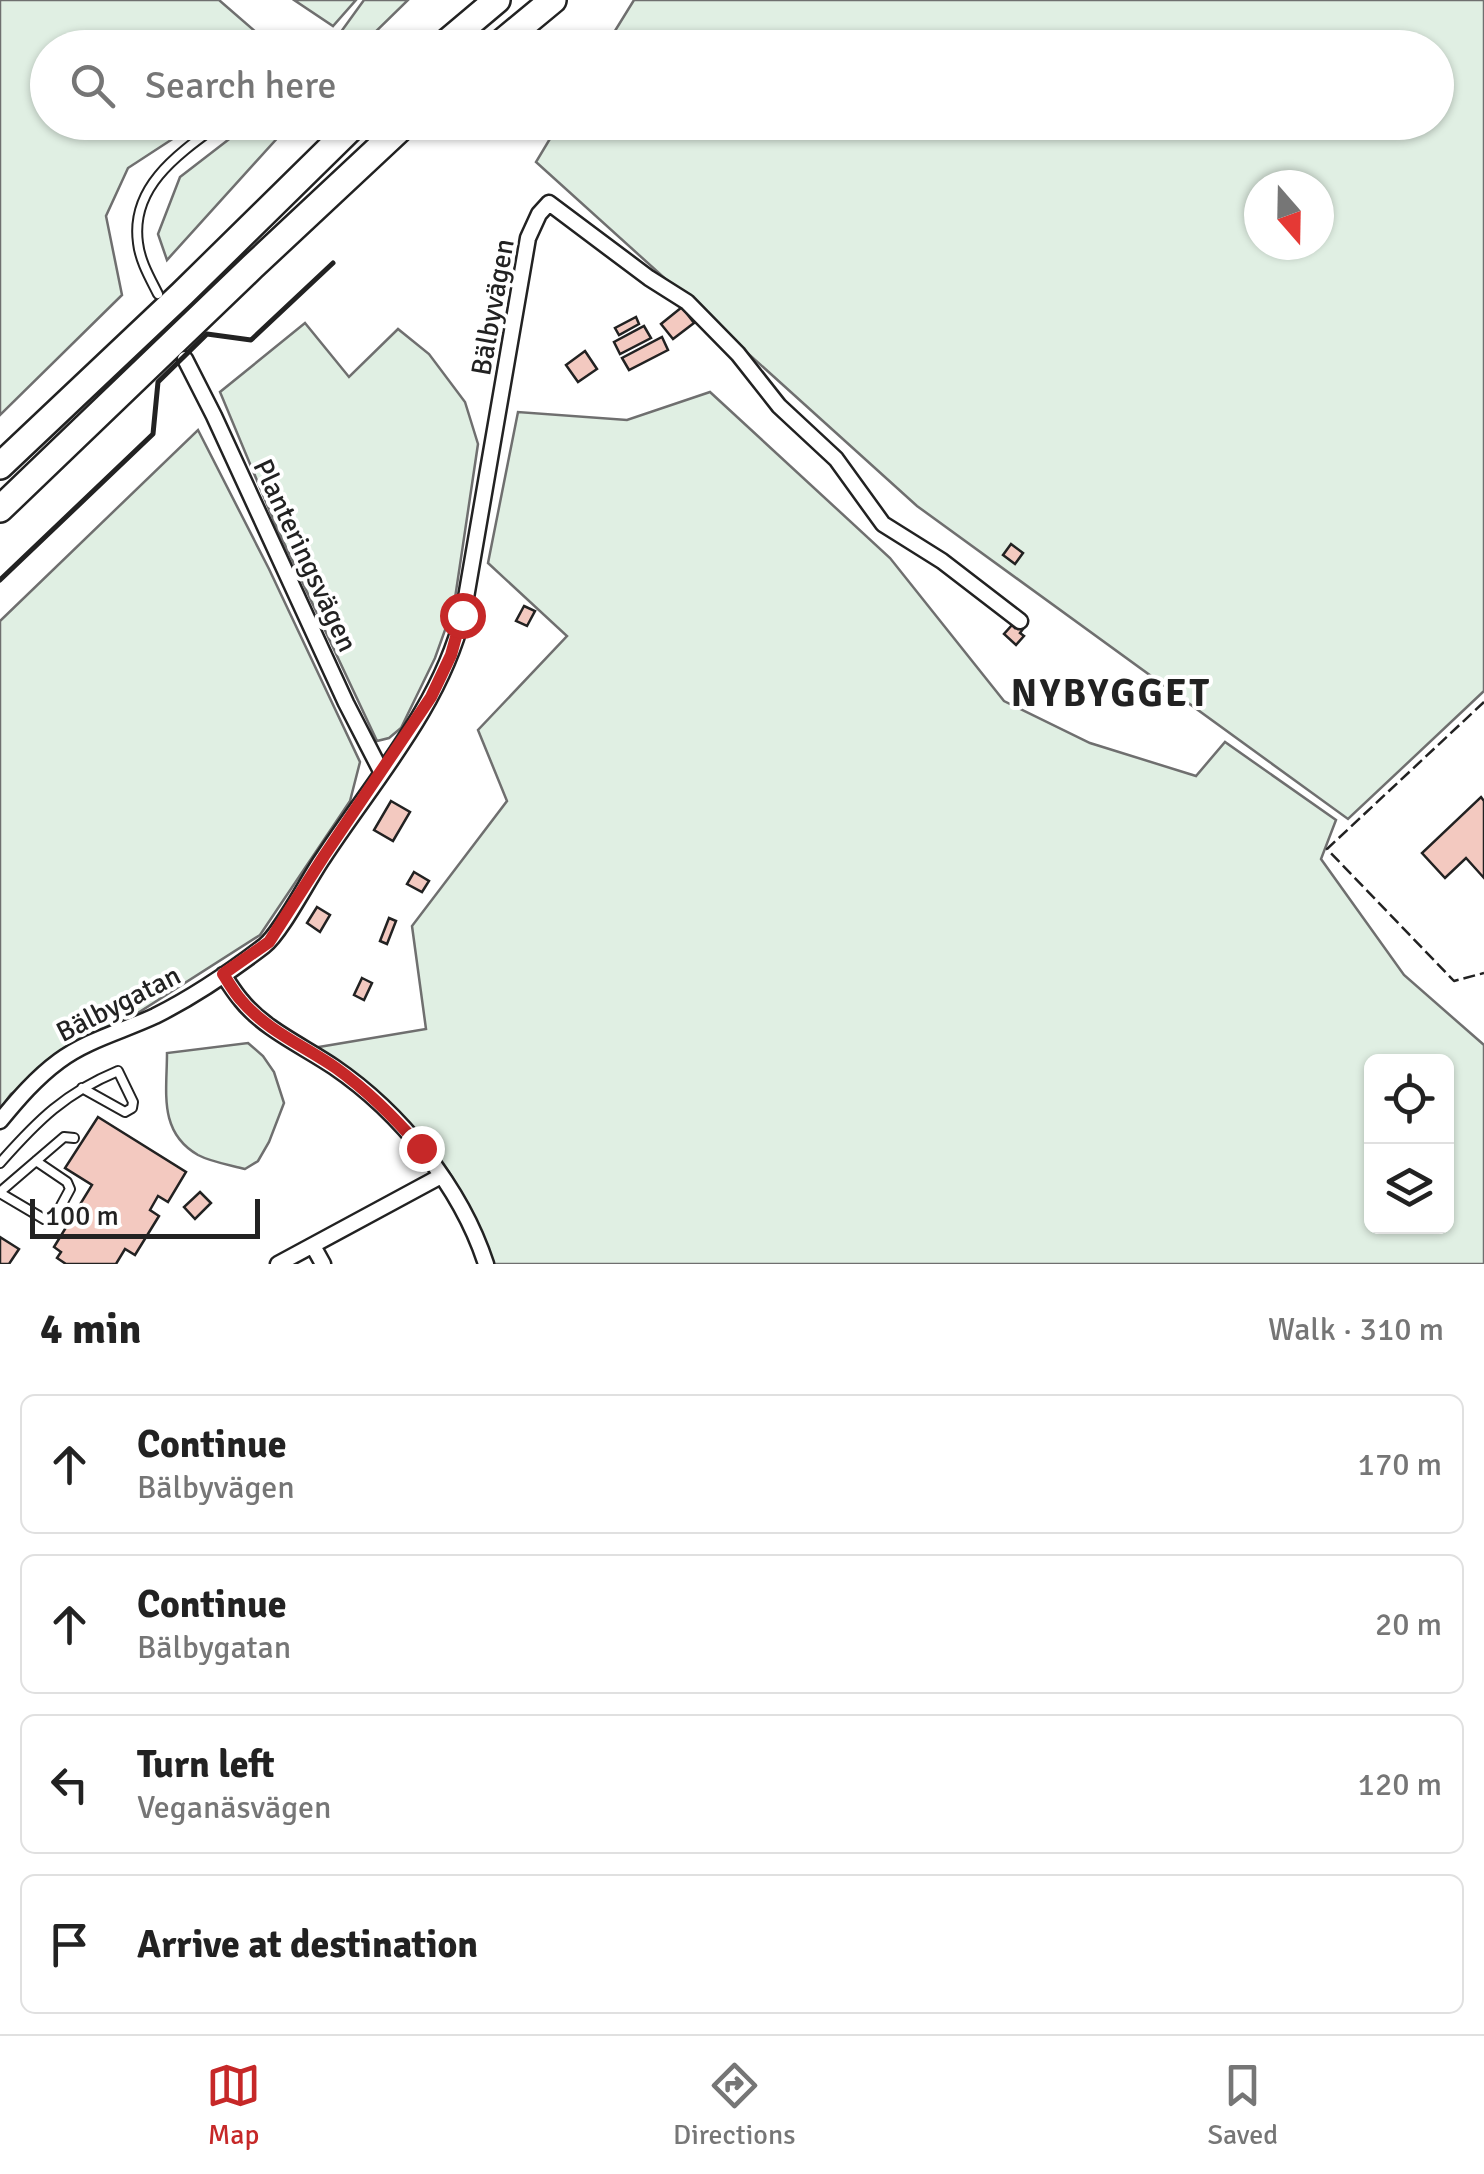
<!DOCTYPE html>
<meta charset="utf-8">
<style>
:root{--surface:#fff;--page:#f2f2f2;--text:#222;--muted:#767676;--line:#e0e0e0;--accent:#c62828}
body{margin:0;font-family:Signika,sans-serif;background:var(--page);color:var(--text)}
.controls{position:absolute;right:30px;bottom:30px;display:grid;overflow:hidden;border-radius:15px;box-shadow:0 2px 8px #0004}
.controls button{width:90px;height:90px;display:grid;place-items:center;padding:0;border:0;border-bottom:2px solid var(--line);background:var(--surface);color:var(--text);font:50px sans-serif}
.compass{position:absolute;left:1244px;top:170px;width:90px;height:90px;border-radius:50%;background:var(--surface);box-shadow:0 2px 8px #0004;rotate:160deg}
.scale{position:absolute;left:30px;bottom:25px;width:230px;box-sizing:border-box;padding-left:10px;border:5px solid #222;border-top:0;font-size:28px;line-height:35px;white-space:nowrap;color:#222;-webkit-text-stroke:8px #fff;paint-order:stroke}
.stop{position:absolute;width:30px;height:30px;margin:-22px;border:8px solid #c62828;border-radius:50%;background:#fff}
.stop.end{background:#c62828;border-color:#fff;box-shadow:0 2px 10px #0008}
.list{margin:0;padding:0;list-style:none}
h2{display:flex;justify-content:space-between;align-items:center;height:130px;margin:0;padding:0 40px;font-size:42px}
h2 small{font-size:32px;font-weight:400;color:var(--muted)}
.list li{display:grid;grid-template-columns:65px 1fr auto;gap:30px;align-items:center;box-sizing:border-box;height:140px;margin:0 20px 20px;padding:0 20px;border:2px solid var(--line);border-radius:15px}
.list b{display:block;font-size:38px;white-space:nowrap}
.list p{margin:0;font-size:32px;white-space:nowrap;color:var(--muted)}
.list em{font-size:32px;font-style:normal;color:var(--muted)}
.icon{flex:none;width:55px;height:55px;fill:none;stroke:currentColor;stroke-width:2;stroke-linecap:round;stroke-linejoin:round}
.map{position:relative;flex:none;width:1484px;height:1264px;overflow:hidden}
.search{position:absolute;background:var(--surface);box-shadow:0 2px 8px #0004;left:30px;right:30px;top:30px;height:110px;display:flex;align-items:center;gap:25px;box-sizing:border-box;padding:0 35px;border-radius:55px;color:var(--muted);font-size:38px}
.sheet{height:770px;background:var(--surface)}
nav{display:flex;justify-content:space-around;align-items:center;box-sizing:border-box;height:140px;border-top:2px solid var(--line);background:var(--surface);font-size:28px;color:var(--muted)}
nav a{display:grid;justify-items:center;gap:5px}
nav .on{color:var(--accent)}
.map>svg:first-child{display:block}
.green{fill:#e0efe3;stroke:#6f6f6f;stroke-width:2.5;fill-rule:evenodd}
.building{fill:#f3c9c0;stroke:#222;stroke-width:2.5}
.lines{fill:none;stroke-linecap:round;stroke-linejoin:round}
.service-casing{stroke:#222;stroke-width:12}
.minor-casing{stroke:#222;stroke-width:19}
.motorway-casing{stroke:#222;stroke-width:30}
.service{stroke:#fff;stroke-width:8}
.minor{stroke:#fff;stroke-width:14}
.motorway{stroke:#fff;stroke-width:25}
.fence{stroke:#222;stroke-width:2.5;stroke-dasharray:12 5;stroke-linecap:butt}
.wall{stroke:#222;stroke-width:5}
.route{stroke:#c62828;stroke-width:12}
.labels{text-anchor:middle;stroke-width:8;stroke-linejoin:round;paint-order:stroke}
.street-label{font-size:28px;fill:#222;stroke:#fff}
.district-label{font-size:38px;font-weight:bold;letter-spacing:2.5px;fill:#222;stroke:#fff}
</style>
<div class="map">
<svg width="1484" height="1264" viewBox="0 0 1484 1264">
<rect width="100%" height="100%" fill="#fff"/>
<path class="green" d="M0,0H219L273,47L48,48V122L197,123L128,168L106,216L122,295L0,415Z
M294,0H356L333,26Z
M364,0H408L360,47H330Z
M634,0H1484V691L1348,819L917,506L536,162L560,122H1436V48L605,47ZM1259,185H1319V245H1259Z
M250,123H291L167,260L158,234L180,177Z
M305,323L349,377L398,329L429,354L465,402L478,444L454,605L435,658L401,728L389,738L377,741L276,526L220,392Z
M710,392L890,558L1004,701L1090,743L1196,776L1225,742L1336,820L1321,859L1404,975L1484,1045V1264H490C477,1234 466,1200 449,1172C415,1119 365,1082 313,1048L426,1029L412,926L507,801L478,730L567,636L488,563L518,412L627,420ZM1372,1062H1446V1226H1372Z
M198,430L269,569L360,762L350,801L260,935L11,1094L0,1109V621Z
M248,1043L263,1056L274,1072L284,1103L269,1142L258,1161L245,1169C230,1165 211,1162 198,1155C158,1132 167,1092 167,1053Z"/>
<path class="building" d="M682,307L694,323L673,339L661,324Z
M636,317L639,324L619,335L615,328Z
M644,326L651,338L620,354L614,342Z
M662,337L668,350L629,370L622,358Z
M585,351L597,369L578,382L566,365Z
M1011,544L1023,553L1015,564L1003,555Z
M524,606L535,611L527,626L516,621Z
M1012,625L1015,628L1018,625L1023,629L1020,633L1024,636L1016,645L1004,634Z
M1481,797L1484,801V878L1466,858L1445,878L1422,853Z
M391,801L410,812L393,841L374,830Z
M414,872L429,881L422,892L407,884Z
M317,907L330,915L320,932L307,923Z
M389,918L396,921L387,944L380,941Z
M362,978L372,983L364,1000L354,995Z
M98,1117L186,1172L168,1202L158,1196L150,1210L159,1216L135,1255L125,1249L116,1264H66L57,1258L61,1252L54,1247L92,1185L65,1168Z
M200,1192L211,1203L195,1219L184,1207Z
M0,1237L19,1249L9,1264H0Z"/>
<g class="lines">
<g class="service-casing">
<path id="service" d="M158,294C150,278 140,261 138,243C130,185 181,152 222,122
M0,1163C38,1120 65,1093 118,1071L133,1102L132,1108L125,1112L82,1088
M0,1192L64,1137L74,1138
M0,1193L44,1219L56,1215L70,1189L67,1182L36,1161"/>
</g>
<g class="minor-casing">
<path id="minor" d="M185,359L214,416L346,703L382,773
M223,975C229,983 234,992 241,1000C264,1029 303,1046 334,1067C400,1112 461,1187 486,1264
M0,1121C18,1099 36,1078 59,1061C87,1040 123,1031 155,1016C193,997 230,972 264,946C281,933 309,878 323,858C374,780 440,707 463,615L528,238L539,214L549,203L649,278L687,302L738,354L779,406L836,459L883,524L942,561L1020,621
M313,1246L323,1264
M278,1264L441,1176"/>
</g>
<g class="motorway-casing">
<path id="motorway" d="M440,48L497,0
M495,48L553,0
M0,466L182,294L357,122
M0,509L252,267L407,122"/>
</g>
<use href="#service" class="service"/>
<use href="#minor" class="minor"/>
<use href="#motorway" class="motorway"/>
<path class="fence" d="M1484,702L1327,849L1454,981L1484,973"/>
<path class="wall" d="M0,580L153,434L158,382L207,334L251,340L333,263"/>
</g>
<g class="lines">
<path class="route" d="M421,1148C395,1118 368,1091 336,1068C304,1046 266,1030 241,1000C234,992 229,983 223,974L269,942L324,856L431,697L451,655L462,615"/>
</g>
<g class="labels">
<g class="street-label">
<text transform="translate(492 307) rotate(-80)" y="10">Bälbyvägen</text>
<text transform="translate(306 555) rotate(65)" y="10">Planteringsvägen</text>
<text transform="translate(118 1003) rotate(-27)" y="10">Bälbygatan</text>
</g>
<g class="district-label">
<text x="1111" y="706">NYBYGGET</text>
</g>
</g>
</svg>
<div class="controls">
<button><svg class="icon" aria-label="locate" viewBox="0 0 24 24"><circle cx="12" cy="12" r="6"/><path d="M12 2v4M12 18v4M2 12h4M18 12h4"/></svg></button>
<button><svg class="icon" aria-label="layers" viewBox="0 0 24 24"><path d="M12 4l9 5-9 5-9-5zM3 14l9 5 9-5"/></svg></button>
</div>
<svg class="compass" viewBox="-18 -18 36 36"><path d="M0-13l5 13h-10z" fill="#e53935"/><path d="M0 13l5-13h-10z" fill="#767676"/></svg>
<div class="scale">100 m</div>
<div class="stop" style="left:462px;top:615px"></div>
<div class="stop end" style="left:421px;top:1148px"></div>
<div class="search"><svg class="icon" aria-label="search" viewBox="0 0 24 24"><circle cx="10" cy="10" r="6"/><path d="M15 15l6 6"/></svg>Search here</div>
</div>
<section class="sheet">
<h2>4 min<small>Walk · 310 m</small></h2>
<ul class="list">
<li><svg class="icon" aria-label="ahead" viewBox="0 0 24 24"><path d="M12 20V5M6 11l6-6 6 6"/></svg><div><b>Continue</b><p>Bälbyvägen</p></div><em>170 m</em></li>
<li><svg class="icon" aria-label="ahead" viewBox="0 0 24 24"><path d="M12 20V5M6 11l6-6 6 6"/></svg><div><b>Continue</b><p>Bälbygatan</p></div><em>20 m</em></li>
<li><svg class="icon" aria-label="left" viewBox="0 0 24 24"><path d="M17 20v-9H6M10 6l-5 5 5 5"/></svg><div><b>Turn left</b><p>Veganäsvägen</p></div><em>120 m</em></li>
<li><svg class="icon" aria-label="arrive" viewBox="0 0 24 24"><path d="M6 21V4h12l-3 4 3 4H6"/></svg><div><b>Arrive at destination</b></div></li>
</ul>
</section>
<nav>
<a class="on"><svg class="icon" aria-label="map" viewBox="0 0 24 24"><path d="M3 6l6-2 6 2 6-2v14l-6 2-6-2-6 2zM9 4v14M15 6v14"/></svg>Map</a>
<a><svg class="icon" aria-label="directions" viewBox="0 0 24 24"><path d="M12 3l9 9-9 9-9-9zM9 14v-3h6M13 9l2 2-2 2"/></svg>Directions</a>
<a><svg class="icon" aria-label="saved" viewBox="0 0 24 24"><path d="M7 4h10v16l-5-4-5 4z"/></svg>Saved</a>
</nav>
